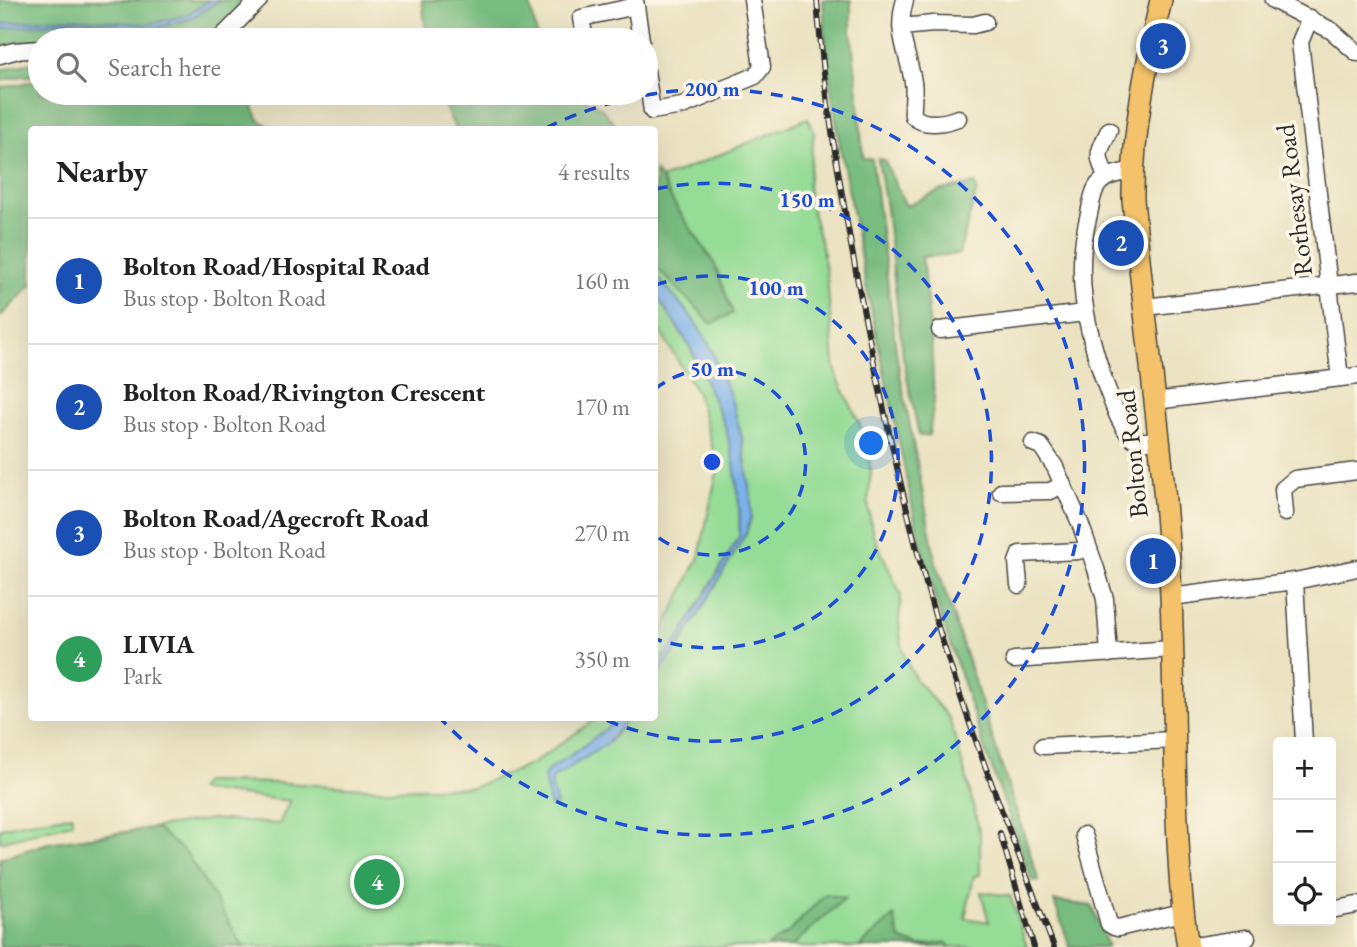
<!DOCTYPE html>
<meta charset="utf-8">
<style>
:root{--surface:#fff;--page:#f2f2f2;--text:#222;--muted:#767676;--line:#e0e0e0;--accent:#0b8043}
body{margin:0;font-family:"EB Garamond",serif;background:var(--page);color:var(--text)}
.controls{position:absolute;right:21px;bottom:21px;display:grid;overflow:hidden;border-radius:7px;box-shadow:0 7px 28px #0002}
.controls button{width:63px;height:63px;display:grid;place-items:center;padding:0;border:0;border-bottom:2px solid var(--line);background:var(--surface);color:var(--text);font:35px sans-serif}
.you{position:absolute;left:872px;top:444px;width:24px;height:24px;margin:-18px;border:5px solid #fff;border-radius:50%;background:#1a73e8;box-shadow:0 0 0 10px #1a73e833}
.badge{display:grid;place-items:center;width:46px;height:46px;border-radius:50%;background:var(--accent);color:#fff;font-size:23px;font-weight:700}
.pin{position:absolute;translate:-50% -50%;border:4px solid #fff;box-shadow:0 2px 7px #0006}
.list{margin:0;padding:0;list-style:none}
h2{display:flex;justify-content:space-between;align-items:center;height:91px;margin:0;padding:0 28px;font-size:30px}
h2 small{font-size:23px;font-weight:400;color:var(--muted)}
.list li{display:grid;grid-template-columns:46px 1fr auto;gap:21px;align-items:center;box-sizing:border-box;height:126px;padding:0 28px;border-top:2px solid var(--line)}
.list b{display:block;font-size:26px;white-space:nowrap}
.list p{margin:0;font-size:23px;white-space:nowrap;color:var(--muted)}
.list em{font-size:23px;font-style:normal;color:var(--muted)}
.icon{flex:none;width:38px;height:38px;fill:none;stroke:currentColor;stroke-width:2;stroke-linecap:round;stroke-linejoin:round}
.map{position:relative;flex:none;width:1357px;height:947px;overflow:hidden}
.search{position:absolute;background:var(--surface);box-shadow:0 7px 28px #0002;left:28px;top:28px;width:630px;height:77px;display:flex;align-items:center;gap:18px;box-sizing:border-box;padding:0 24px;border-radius:38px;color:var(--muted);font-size:26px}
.panel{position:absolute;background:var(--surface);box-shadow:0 7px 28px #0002;left:28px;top:126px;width:630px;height:595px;border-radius:7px}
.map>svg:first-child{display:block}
.green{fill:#95dc96;stroke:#608460;stroke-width:2}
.forest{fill:#78bc7f;stroke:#527455;stroke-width:2}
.water{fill:#7cb1ea;stroke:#546e8a;stroke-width:2}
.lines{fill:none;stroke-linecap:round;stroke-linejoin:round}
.minor-casing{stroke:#484641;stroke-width:19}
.major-casing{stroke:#484641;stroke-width:24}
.minor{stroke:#fff;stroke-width:16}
.major{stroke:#f3c26a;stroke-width:21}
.rail-casing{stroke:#2b2b2b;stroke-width:6}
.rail{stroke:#fcf5e5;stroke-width:3.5;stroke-dasharray:10;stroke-linecap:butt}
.ring{fill:none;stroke:#1d4ed8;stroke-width:3.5;stroke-dasharray:12 9}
.labels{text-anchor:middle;stroke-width:7;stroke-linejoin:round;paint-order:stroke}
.street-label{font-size:26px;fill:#2b2b2b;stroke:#fcf5e5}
.centre{fill:#1d4ed8;stroke:#fcf5e5;stroke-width:3.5}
.ring-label{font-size:21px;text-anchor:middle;font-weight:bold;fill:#1d4ed8;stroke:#fcf5e5;stroke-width:7;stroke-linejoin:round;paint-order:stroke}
</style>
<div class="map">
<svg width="1357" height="947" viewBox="0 0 1357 947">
<rect width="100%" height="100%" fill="#fcf5e5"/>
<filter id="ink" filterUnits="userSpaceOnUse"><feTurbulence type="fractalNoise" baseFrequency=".0143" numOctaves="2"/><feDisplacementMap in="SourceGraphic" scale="14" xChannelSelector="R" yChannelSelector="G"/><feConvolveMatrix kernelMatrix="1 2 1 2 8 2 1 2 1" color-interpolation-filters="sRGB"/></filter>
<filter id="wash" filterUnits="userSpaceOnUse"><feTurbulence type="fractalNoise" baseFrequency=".00686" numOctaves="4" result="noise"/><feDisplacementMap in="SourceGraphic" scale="28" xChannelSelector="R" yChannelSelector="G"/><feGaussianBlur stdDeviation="1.57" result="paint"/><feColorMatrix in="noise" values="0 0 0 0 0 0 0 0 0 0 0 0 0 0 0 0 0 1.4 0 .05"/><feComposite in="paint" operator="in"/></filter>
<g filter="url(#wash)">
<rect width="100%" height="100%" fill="#eae2c0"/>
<path class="green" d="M808,118L814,132L808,187L813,215L822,248L827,277L834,363L838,379L857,418L867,445L871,472L868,503L872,532L901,595L899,621L900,635L905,658L916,680L949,718L966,776L980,834V875L974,876L965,918L989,922L981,892L1010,896L1027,947H0V859L48,843L212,819L279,824L290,801L198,790L204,782L283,783L381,789L474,787L532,764L597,718H616C604,732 587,745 571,755C560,762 550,766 544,777L557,804L551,787L552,779L609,742L627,718H654L655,678L681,644L746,533L751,517V499L742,438L731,398L691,316L655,274V266L666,276L673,202L661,179Z
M655,293C666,311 680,329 690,347C703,370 717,401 725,425C736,456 741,504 739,537L678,640L655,667V647L699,557L718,467L697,393L655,323Z
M72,815V823L0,842V828L22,823Z"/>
<path class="forest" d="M0,0H211L187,15L147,25L69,18L0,24Z
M220,0H245L226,23L204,40H72C48,38 23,39 0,47V29L2,28L69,21L147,30L189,19Z
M422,0H529L538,40H427Z
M823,0H851V31L858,93L863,158L872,159L897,358L936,563L1039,881L1032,880L985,750L935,598L916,524L866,285L840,146L827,63Z
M40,61V76H22L0,81V70Z
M40,81V93H246L259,120L273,129L32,130L31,285L0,317V88L29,82Z
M439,93H575L601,108L619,129H455Z
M878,159L884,160L906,206L941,190L975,184L977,190L959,254L922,257L931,338L934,400L929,435L919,436L903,357L886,208Z
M655,171L661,179L673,202L714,263L733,313L712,324L655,266Z
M156,828L187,854L244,947H0V859L48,843Z
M825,894L845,898L791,947H766L789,932Z
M1054,901L1092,906L1108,947H1070Z
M894,916L900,939L919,946L946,942L950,947H859Z"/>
<path class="water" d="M211,0H220L189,19L147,30L69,21L0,29V24H1L69,18L147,25L186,15Z
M655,274L691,316L708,342L731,398L742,438L751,499V517L746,533L681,644L655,678V667L678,640L739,537L740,518L739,503L734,464L726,428L690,347L655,293Z
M616,718H627L609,742L552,779V787L557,805L550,806L544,777L549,769L573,754L608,727Z"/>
</g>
<g filter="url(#ink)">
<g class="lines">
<g class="minor-casing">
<path id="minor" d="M635,0L641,40
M905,0C895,32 908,52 913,82C915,94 912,105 913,116C924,127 945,123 958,118
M1273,0L1332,31L1357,53
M1310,18L1300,42L1340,378
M901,27L933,24L973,25L985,22
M219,40L259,0
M585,40L581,18L636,6
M0,55L14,51L40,49
M646,71L652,111L682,106L755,76L762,67L752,0
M1133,170C1120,173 1103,175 1096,188C1092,195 1091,205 1089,214C1073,275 1086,328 1106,386C1112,401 1120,428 1133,438C1140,443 1151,441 1159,440
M1106,177C1096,152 1098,155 1109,130
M1145,307L1357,282
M940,330L1085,313
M1155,401L1357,376
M1033,443L1041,446L1055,467L1080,523L1096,569L1105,599L1109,654
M1001,492L1050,491L1063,485
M1285,513L1283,489L1295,479L1357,471
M1295,581L1304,742
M1019,585L1017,562L1020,554L1078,551L1088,548
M1171,597L1295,581L1357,568
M1014,660L1172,649
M1043,746L1174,740
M1084,835L1109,924L1114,927L1118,928L1182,913
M1331,910L1357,905
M1188,947L1247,938"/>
</g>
<g class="major-casing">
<path id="major" d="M1161,0C1146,66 1132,132 1133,199C1145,332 1166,464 1171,596C1174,671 1174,745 1177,820C1179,863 1181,905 1188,947"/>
</g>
<use href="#minor" class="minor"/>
<use href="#major" class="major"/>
<g class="rail-casing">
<path id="rail" d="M817,0C824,97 841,192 859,288C881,400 905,513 937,623C970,733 1013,840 1054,947
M1000,833L1034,947"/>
</g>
<use href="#rail" class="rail"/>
</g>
</g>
<g class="ring">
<path d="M655 389A93 93 0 1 1 655 535"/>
<path d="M655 285A186 186 0 1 1 655 639"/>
<path d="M656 189A279 279 0 1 1 601 718"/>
<path d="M546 128A373 373 0 1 1 441 719"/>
</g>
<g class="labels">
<g class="street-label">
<text transform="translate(1294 200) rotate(-97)" y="9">Rothesay Road</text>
<text transform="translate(1132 454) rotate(-96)" y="9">Bolton Road</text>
</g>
</g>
<circle cx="712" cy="462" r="10" class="centre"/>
<g class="ring-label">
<text x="712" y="96">200 m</text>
<text x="807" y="207">150 m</text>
<text x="776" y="295">100 m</text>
<text x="712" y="376">50 m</text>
</g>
</svg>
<div class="controls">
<button>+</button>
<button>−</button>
<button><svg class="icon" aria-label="locate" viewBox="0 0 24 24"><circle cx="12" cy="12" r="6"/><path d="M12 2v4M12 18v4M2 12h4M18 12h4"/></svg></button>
</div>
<div class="you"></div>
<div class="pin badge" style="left:1153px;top:561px;background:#1a4fb4">1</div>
<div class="pin badge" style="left:1121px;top:243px;background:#1a4fb4">2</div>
<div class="pin badge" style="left:1163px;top:46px;background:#1a4fb4">3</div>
<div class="pin badge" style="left:377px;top:882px;background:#2e9e5b">4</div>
<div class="search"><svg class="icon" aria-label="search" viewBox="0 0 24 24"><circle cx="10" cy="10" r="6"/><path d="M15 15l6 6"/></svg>Search here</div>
<section class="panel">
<h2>Nearby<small>4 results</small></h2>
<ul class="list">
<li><span class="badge" style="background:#1a4fb4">1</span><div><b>Bolton Road/Hospital Road</b><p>Bus stop · Bolton Road</p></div><em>160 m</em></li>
<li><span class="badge" style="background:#1a4fb4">2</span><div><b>Bolton Road/Rivington Crescent</b><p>Bus stop · Bolton Road</p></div><em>170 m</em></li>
<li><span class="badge" style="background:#1a4fb4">3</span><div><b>Bolton Road/Agecroft Road</b><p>Bus stop · Bolton Road</p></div><em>270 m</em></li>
<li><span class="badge" style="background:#2e9e5b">4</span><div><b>LIVIA</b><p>Park</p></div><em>350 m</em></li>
</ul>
</section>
</div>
